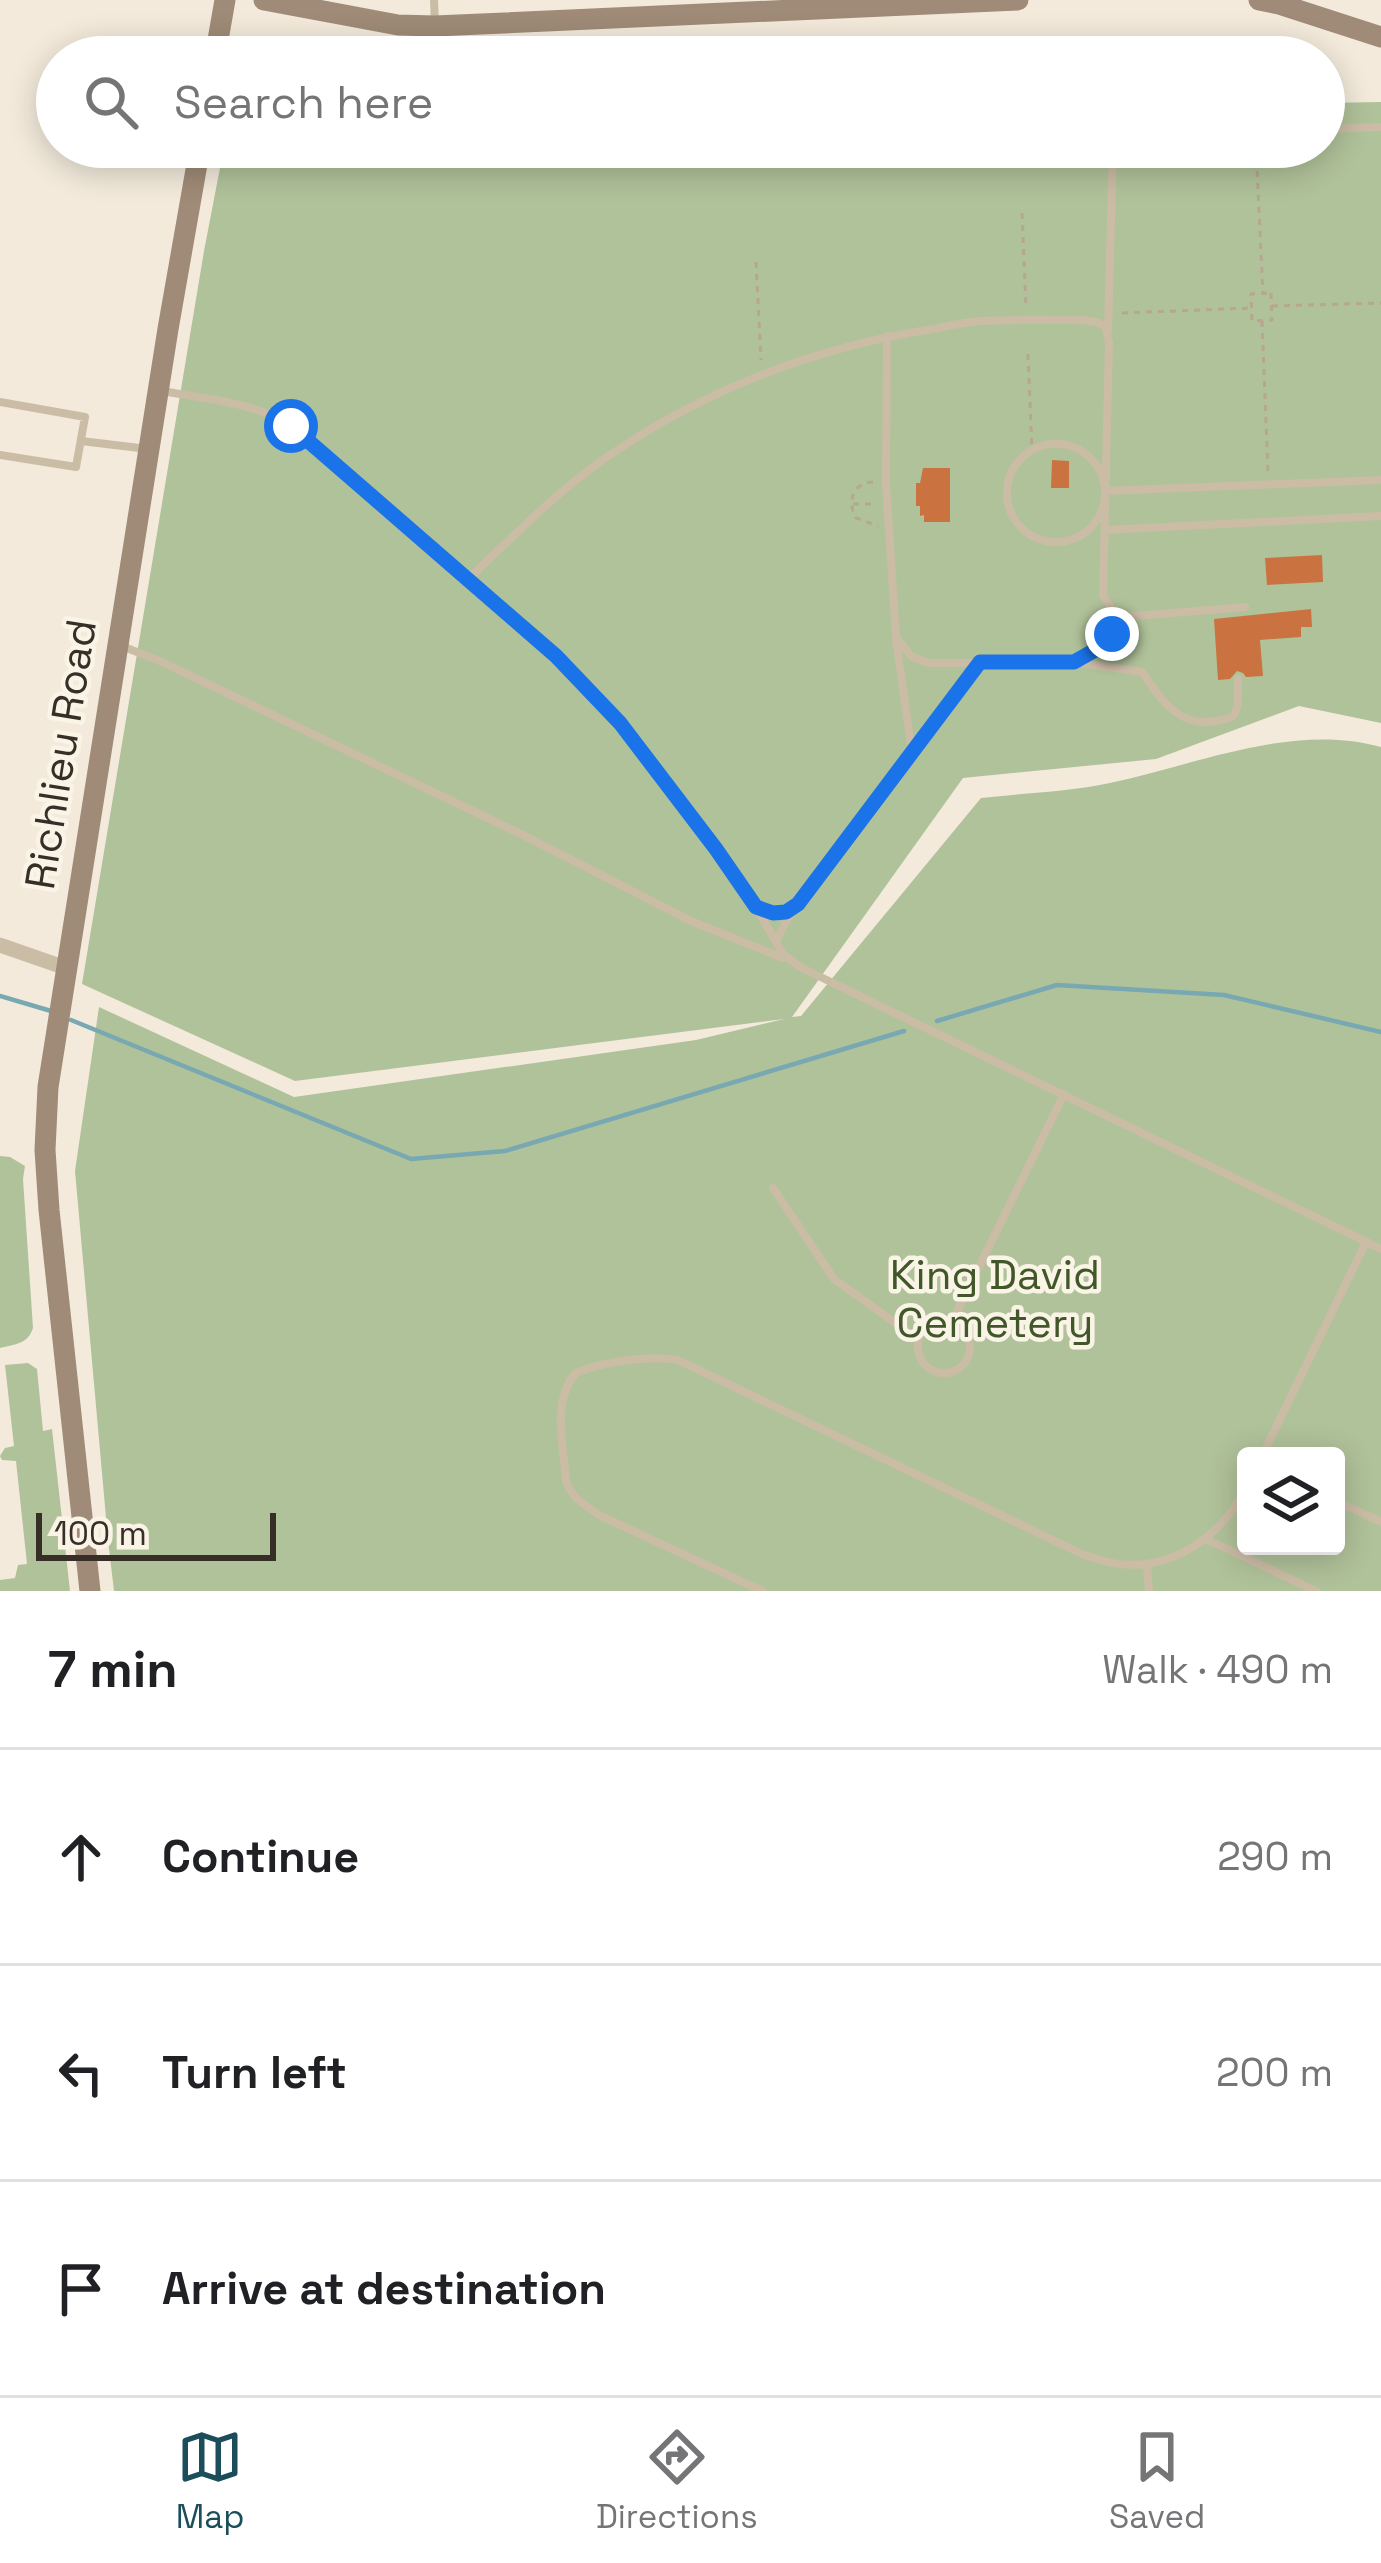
<!DOCTYPE html>
<meta charset="utf-8">
<style>
:root{--surface:#fff;--page:#f2f2f2;--text:#202124;--muted:#757577;--line:#e0e0e0;--accent:#1b4e5a}
body{margin:0;font-family:"Space Grotesk",sans-serif;background:var(--page);color:var(--text)}
.controls{position:absolute;right:36px;bottom:36px;display:grid;overflow:hidden;border-radius:12px;box-shadow:0 6px 30px #0003}
.controls button{width:108px;height:108px;display:grid;place-items:center;padding:0;border:0;border-bottom:3px solid var(--line);background:var(--surface);color:var(--text);font:60px sans-serif}
.scale{position:absolute;left:36px;bottom:30px;width:240px;box-sizing:border-box;padding-left:12px;border:6px solid #372e27;border-top:0;font-size:33px;line-height:42px;white-space:nowrap;color:#372e27;-webkit-text-stroke:9px #faf4e7;paint-order:stroke}
.stop{position:absolute;width:36px;height:36px;margin:-27px;border:9px solid #1a73e8;border-radius:50%;background:#fff}
.stop.end{background:#1a73e8;border-color:#fff;box-shadow:0 3px 12px #0008}
.list{margin:0;padding:0;list-style:none}
h2{display:flex;justify-content:space-between;align-items:center;height:156px;margin:0;padding:0 48px;font-size:51px}
h2 small{font-size:39px;font-weight:400;color:var(--muted)}
.list li{display:grid;grid-template-columns:78px 1fr auto;gap:36px;align-items:center;box-sizing:border-box;height:216px;padding:0 48px;border-top:3px solid var(--line)}
.list b{display:block;font-size:45px;white-space:nowrap}
.list em{font-size:39px;font-style:normal;color:var(--muted)}
.icon{flex:none;width:66px;height:66px;fill:none;stroke:currentColor;stroke-width:2;stroke-linecap:round;stroke-linejoin:round}
.map{position:relative;flex:none;width:1381px;height:1591px;overflow:hidden}
.search{position:absolute;background:var(--surface);box-shadow:0 6px 30px #0003;left:36px;right:36px;top:36px;height:132px;display:flex;align-items:center;gap:30px;box-sizing:border-box;padding:0 42px;border-radius:66px;color:var(--muted);font-size:45px}
.sheet{height:804px;background:var(--surface)}
nav{display:flex;justify-content:space-around;align-items:center;box-sizing:border-box;height:168px;border-top:3px solid var(--line);background:var(--surface);font-size:33px;color:var(--muted)}
nav a{display:grid;justify-items:center;gap:6px}
nav .on{color:var(--accent)}
.map>svg:first-child{display:block}
.green{fill:#b0c29a;fill-rule:evenodd}
.lines{fill:none;stroke-linecap:round;stroke-linejoin:round}
.stream{stroke:#78a8b1;stroke-width:4.5}
.building{fill:#cb7340}
.path{stroke:#b7a690;stroke-width:3;stroke-dasharray:6 6;stroke-linecap:butt}
.lane{stroke:#cbbca6;stroke-width:8}
.street{stroke:#cbbca6;stroke-width:15}
.secondary{stroke:#9f8b77;stroke-width:21}
.route{stroke:#1a73e8;stroke-width:15}
.labels{text-anchor:middle;stroke-width:9;stroke-linejoin:round;paint-order:stroke}
.street-label{font-size:42px;fill:#372e27;stroke:#faf4e7}
.park-label{font-size:42px;fill:#41572a;stroke:#faf4e7}
</style>
<div class="map">
<svg width="1381" height="1591" viewBox="0 0 1381 1591">
<rect width="100%" height="100%" fill="#f3eadb"/>
<path class="green" d="M1381,102V723L1299,706L1156,759L963,778L792,1017L801,1016L981,798C1024,793 1068,792 1110,783C1196,765 1293,722 1381,747V1591H114L108,1540L75,1171L99,1007L294,1097L696,1040L784,1019L295,1081L82,984L204,251L224,147H1324V103ZM1246,1456H1336V1546H1246Z
M0,1156L10,1157L25,1166L23,1179L33,1328C28,1344 16,1344 0,1348Z
M28,1363L37,1369L43,1431L52,1429L70,1591H0V1580L15,1578L18,1565L27,1564L16,1461L2,1460L0,1456L5,1448L14,1446L5,1365Z"/>
<g class="lines">
<path class="stream" d="M0,996L51,1011
M71,1020L411,1159L505,1151L904,1031
M937,1021L1057,985L1224,995L1381,1032"/>
</g>
<path class="building" d="M1052,460L1069,461V488H1051Z
M923,468H950V522H924V515L920,516V506H916V483H920Z
M1322,555L1323,582L1267,585L1265,558Z
M1311,609L1312,627H1301V637L1260,640L1263,676L1246,677L1243,673L1237,671L1230,679L1218,680L1214,619Z"/>
<g class="lines">
<path class="path" d="M1256,147L1263,294
M1022,213L1026,307
M756,262L761,360
M1271,293L1272,320L1252,321L1251,294Z
M1272,306L1381,303
M1122,313L1252,308
M1262,321L1268,473
M1028,354L1032,451
M873,482C852,483 847,502 856,518L878,526
M853,504H874"/>
<path class="lane" d="M434,0L435,24
M1324,129L1381,127
M1108,331L1113,147
M887,336L886,483L896,637L911,656L928,663L1074,662L1097,649L1112,634L1116,614
M163,391C207,400 253,401 291,426L557,656L590,689L620,723L717,849L747,892L783,954L800,967L1381,1249
M0,402L85,417L76,467L0,455
M81,441L148,449
M1007 493a49 49 0 1 1 98 0a49 49 0 1 1-98 0Z
M1106,491L1381,480
M1105,530L1381,516
M467,580C509,541 550,498 597,464C695,394 808,349 927,330C945,327 963,322 981,321C1015,319 1049,320 1082,320L1096,322L1105,326L1109,342L1103,596L1116,614L1124,617L1245,607
M896,639L912,754
M119,645L160,661L521,834L691,921L783,958
M1075,662L1142,672C1163,702 1180,730 1221,720C1229,718 1233,719 1236,710C1239,702 1238,688 1238,679
M756,907C769,911 780,916 792,908
M776,941L788,918L979,664
M773,1188L834,1279L919,1340
M918 1347a26 26 0 1 1 52 0a26 26 0 1 1-52 0Z
M952,1322L1064,1094
M1262,1456L1366,1242
M1336,1501L1381,1522
M1206,1539L1316,1591
M1147,1564L1149,1591
M762,1591L601,1516C586,1506 572,1499 566,1481C564,1447 551,1401 576,1373C601,1362 650,1355 678,1360L1082,1554C1094,1558 1106,1563 1119,1564C1175,1570 1222,1535 1246,1488"/>
<path class="street" d="M0,945L66,968"/>
<path class="secondary" d="M264,0L398,25L435,26L1018,0
M1259,0L1279,4L1381,37
M215,57L225,0
M90,1591L49,1210L45,1150L48,1087L168,329L200,147"/>
</g>
<g class="lines">
<path class="route" d="M291,426L556,656L620,723L716,849L756,907L773,913L786,912L798,904L980,662H1074L1097,649L1112,634"/>
</g>
<g class="labels">
<g class="street-label">
<text transform="translate(60 754) rotate(-81)" y="15">Richlieu Road</text>
</g>
<g class="park-label">
<text x="995" y="1289">King David<tspan x="995" dy="48">Cemetery</tspan></text>
</g>
</g>
</svg>
<div class="controls">
<button><svg class="icon" aria-label="layers" viewBox="0 0 24 24"><path d="M12 4l9 5-9 5-9-5zM3 14l9 5 9-5"/></svg></button>
</div>
<div class="scale">100 m</div>
<div class="stop" style="left:291px;top:426px"></div>
<div class="stop end" style="left:1112px;top:634px"></div>
<div class="search"><svg class="icon" aria-label="search" viewBox="0 0 24 24"><circle cx="10" cy="10" r="6"/><path d="M15 15l6 6"/></svg>Search here</div>
</div>
<section class="sheet">
<h2>7 min<small>Walk · 490 m</small></h2>
<ul class="list">
<li><svg class="icon" aria-label="ahead" viewBox="0 0 24 24"><path d="M12 20V5M6 11l6-6 6 6"/></svg><div><b>Continue</b></div><em>290 m</em></li>
<li><svg class="icon" aria-label="left" viewBox="0 0 24 24"><path d="M17 20v-9H6M10 6l-5 5 5 5"/></svg><div><b>Turn left</b></div><em>200 m</em></li>
<li><svg class="icon" aria-label="arrive" viewBox="0 0 24 24"><path d="M6 21V4h12l-3 4 3 4H6"/></svg><div><b>Arrive at destination</b></div></li>
</ul>
</section>
<nav>
<a class="on"><svg class="icon" aria-label="map" viewBox="0 0 24 24"><path d="M3 6l6-2 6 2 6-2v14l-6 2-6-2-6 2zM9 4v14M15 6v14"/></svg>Map</a>
<a><svg class="icon" aria-label="directions" viewBox="0 0 24 24"><path d="M12 3l9 9-9 9-9-9zM9 14v-3h6M13 9l2 2-2 2"/></svg>Directions</a>
<a><svg class="icon" aria-label="saved" viewBox="0 0 24 24"><path d="M7 4h10v16l-5-4-5 4z"/></svg>Saved</a>
</nav>
